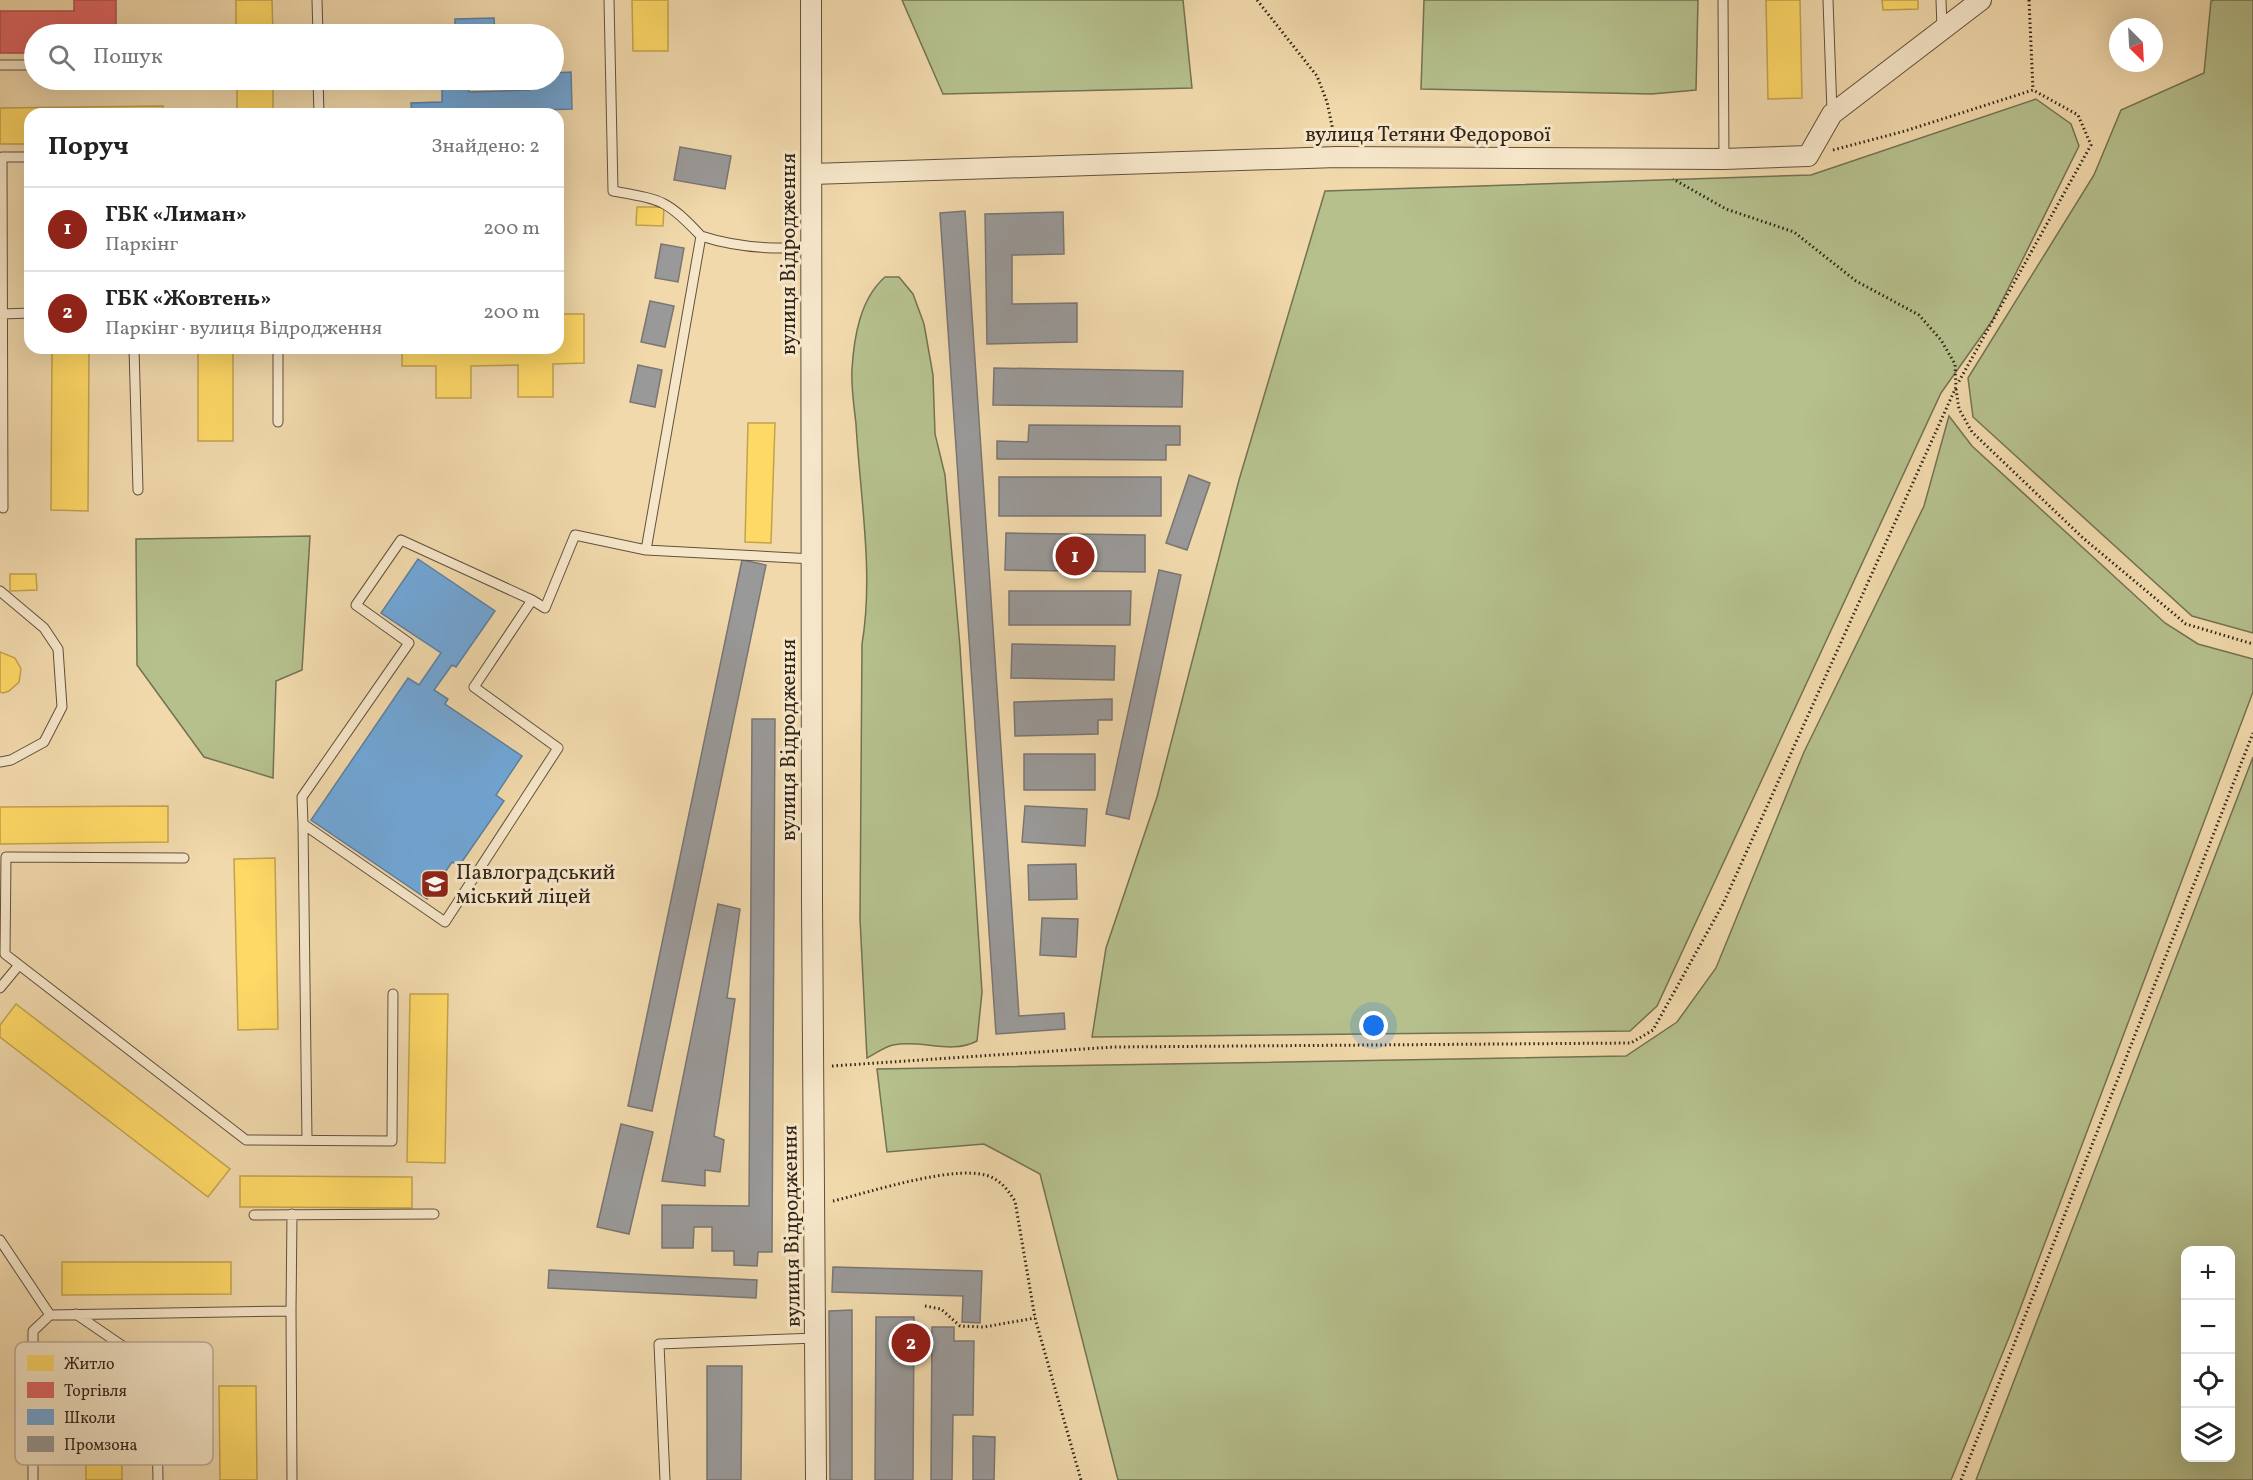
<!DOCTYPE html>
<html lang="uk">
<meta charset="utf-8">
<style>
:root{--surface:#fff;--page:#f2f2f2;--text:#222;--muted:#767676;--line:#e0e0e0;--accent:#8f2418}
body{margin:0;font-family:Vollkorn,serif;background:var(--page);color:var(--text)}
.controls{position:absolute;right:18px;bottom:18px;display:grid;overflow:hidden;border-radius:12px;box-shadow:0 6px 24px #0002}
.controls button{width:54px;height:54px;display:grid;place-items:center;padding:0;border:0;border-bottom:2px solid var(--line);background:var(--surface);color:var(--text);font:30px sans-serif}
.compass{position:absolute;left:2109px;top:18px;width:54px;height:54px;border-radius:50%;background:var(--surface);box-shadow:0 6px 24px #0002;rotate:156deg}
.you{position:absolute;left:1374px;top:1026px;width:21px;height:21px;margin:-15px;border:4px solid #fff;border-radius:50%;background:#1a73e8;box-shadow:0 0 0 9px #1a73e833}
.badge{display:grid;place-items:center;width:39px;height:39px;border-radius:50%;background:var(--accent);color:#fff;font-size:20px;font-weight:700}
.pin{position:absolute;translate:-50% -50%;border:3px solid #fff;box-shadow:0 2px 6px #0006}
.list{margin:0;padding:0;list-style:none}
h2{display:flex;justify-content:space-between;align-items:center;height:78px;margin:0;padding:0 24px;font-size:26px}
h2 small{font-size:20px;font-weight:400;color:var(--muted)}
.list li{display:grid;grid-template-columns:39px 1fr auto;gap:18px;align-items:center;box-sizing:border-box;height:84px;padding:0 24px;border-top:2px solid var(--line)}
.list b{display:block;font-size:22px;white-space:nowrap}
.list p{margin:0;font-size:20px;white-space:nowrap;color:var(--muted)}
.list em{font-size:20px;font-style:normal;color:var(--muted)}
.icon{flex:none;width:33px;height:33px;fill:none;stroke:currentColor;stroke-width:2;stroke-linecap:round;stroke-linejoin:round}
.map{position:relative;flex:none;width:2253px;height:1480px;overflow:hidden}
.search{position:absolute;background:var(--surface);box-shadow:0 6px 24px #0002;left:24px;top:24px;width:540px;height:66px;display:flex;align-items:center;gap:15px;box-sizing:border-box;padding:0 21px;border-radius:33px;color:var(--muted);font-size:22px}
.panel{position:absolute;background:var(--surface);box-shadow:0 6px 24px #0002;left:24px;top:108px;width:540px;height:246px;border-radius:18px}
.map>svg:first-child{display:block}
.green{fill:#b5c08d;stroke:#737253;stroke-width:1.5;fill-rule:evenodd}
.homes{fill:#ffd966;stroke:#c1a34f;stroke-width:1.5}
.shops{fill:#e06666;stroke:#ac524f;stroke-width:1.5}
.schools{fill:#6fa8dc;stroke:#5c80a2;stroke-width:1.5}
.industry{fill:#999;stroke:#7a7673;stroke-width:1.5}
.lines{fill:none;stroke-linecap:round;stroke-linejoin:round}
.lane-casing{stroke:#61513e;stroke-width:11}
.street-casing{stroke:#61513e;stroke-width:22}
.path{stroke:#312419;stroke-width:3;stroke-dasharray:1.5 3;stroke-linecap:butt}
.lane{stroke:#f6e6c9;stroke-width:9}
.street{stroke:#f6e6c9;stroke-width:20}
.labels{text-anchor:middle;stroke-width:6;stroke-linejoin:round;paint-order:stroke}
.street-label{font-size:21px;fill:#312419;stroke:#f6e6c9}
.poi-label{font-size:21px;fill:#312419;stroke:#f6e6c9;text-anchor:start}
.key{fill:#f6e6c9;stroke:#bbac94;stroke-width:1.5}
.key-label{font-size:16px;fill:#312419}
</style>
<div class="map">
<svg width="2253" height="1480" viewBox="0 0 2253 1480">
<rect width="100%" height="100%" fill="#f1d9ac"/>
<filter id="stains"><feTurbulence type="fractalNoise" baseFrequency=".00333" numOctaves="4"/><feColorMatrix values="0 0 0 0 .2 0 0 0 0 .09 0 0 0 0 .02 0 0 0 .5 -.17"/></filter>
<radialGradient id="worn" r=".72"><stop offset=".6" stop-color="#630" stop-opacity="0"/><stop offset="1" stop-color="#630" stop-opacity=".3"/></radialGradient>
<path class="green" d="M902,0H1183L1192,88L943,94Z
M1424,0H1698L1696,90L1652,94L1421,89Z
M2214,0H2253V633L2192,616L1973,417L1968,378L2094,175L2121,110L2204,73L2211,1Z
M2036,99L2071,124L2079,146L1992,321L1941,393L1657,1006L1630,1031L1092,1037L1106,948L1157,797L1239,480L1325,191L1811,175Z
M885,277H899L913,294L924,324L933,375L935,434L945,475L960,647L982,992L977,1041C950,1055 922,1039 893,1045C884,1047 875,1054 867,1058L860,919L862,644C874,573 860,496 856,424C854,406 851,387 852,369C854,337 860,299 885,277Z
M1949,416L1972,446L2165,623L2198,644L2253,659V692L2012,1330L1951,1480H1118L1040,1174L984,1144L887,1152L877,1069L1626,1056L1677,1022L1716,968L1804,752L1924,506Z
M310,536L302,670L276,681L273,778L204,757L137,665L136,539Z
M2253,757V1480H1976ZM2230,1250V1458H2186V1250Z"/>
<path class="homes" d="M236,0H272L273,34H236Z
M632,0H668V51H633Z
M1766,0H1800L1802,98L1768,99Z
M1882,0H1918V9L1883,10Z
M237,80H273V114H237Z
M163,106V114H30V144H0V108Z
M637,207H664L663,226L636,225Z
M558,314H584V363L553,364V397H518V365L471,366V398H436V366H402V348H558Z
M52,348H89L88,511L51,510Z
M198,348H233V441H198Z
M748,423H775L771,543L745,542Z
M10,574H36L37,590L10,591Z
M0,652L15,658L21,669L19,682L9,691L3,693L0,692Z
M168,806V842L0,844V807Z
M275,858L278,1029L238,1030L234,859Z
M410,994H448L445,1163L407,1162Z
M16,1004L230,1169L208,1197L0,1037V1025Z
M240,1176L412,1177V1208L240,1207Z
M62,1262H231V1294L62,1295Z
M219,1386H256L257,1480H220Z
M86,1388H121L122,1480H86Z"/>
<path class="shops" d="M74,0H116V34H34V53H0V11H74Z"/>
<path class="schools" d="M494,18L495,34H455V19Z
M571,72L572,109L542,110V114H412L411,103L442,102V80H468L469,92L530,90V80H554V73Z
M418,559L495,611L456,667L452,665L434,690L448,699L445,704L522,756L496,795L504,801L459,866L452,862L427,899L311,820L408,678L419,685L441,653L381,613Z"/>
<path class="industry" d="M680,147L731,156L725,189L674,180Z
M965,211L1019,1016L1064,1013L1065,1029L996,1034L940,213Z
M1063,212L1064,254L1012,255V304L1077,303V342L987,344L985,214Z
M661,244L684,248L678,282L655,278Z
M650,301L674,306L665,347L641,342Z
M638,365L662,370L655,407L630,402Z
M994,368L1183,371L1182,407L993,405Z
M1029,425L1180,426V445H1166V460L997,459V441L1028,442Z
M1189,475L1210,483L1187,550L1166,543Z
M999,477H1161V516H999Z
M1006,533L1145,535V572L1005,570Z
M742,560L766,565L652,1111L628,1106Z
M1159,570L1181,575L1129,819L1106,814Z
M1009,591H1131L1130,625H1009Z
M1012,644L1115,646L1114,680L1011,678Z
M1112,699V720H1098V734L1015,736L1014,702Z
M752,719H775L772,1252H758L757,1266L734,1265V1251H712V1227H694L693,1248H662V1205L749,1206Z
M1024,754H1095V790H1024Z
M1025,806L1087,809L1085,846L1022,842Z
M1076,864L1077,899L1029,900L1028,865Z
M718,904L740,909L727,998L735,999L714,1136L724,1140L720,1172L705,1170V1186L662,1181Z
M1042,918L1078,919L1076,957L1040,955Z
M621,1124L653,1132L629,1234L597,1227Z
M833,1267L982,1271L980,1323L962,1322L963,1296L832,1292Z
M549,1270L757,1280L756,1298L548,1288Z
M852,1310V1480H830L829,1311Z
M876,1317H914L913,1480H875Z
M932,1327H954V1341H974L973,1415H953L952,1480H931Z
M707,1366H742L741,1480H707Z
M973,1436L995,1437L994,1480H973Z"/>
<g class="lines">
<g class="lane-casing">
<path id="lane" d="M317,0L318,34
M609,0L613,191C662,200 666,199 701,236
M1723,0L1724,159
M1828,0L1832,112
M1941,0L1942,28
M0,65H34
M318,80L319,114
M3,314L30,313
M134,348L138,490
M278,348V422
M3,508L2,157H30
M646,550L701,236C738,248 773,250 812,247
M0,591L44,628L58,649L62,707L44,742L11,760L0,762
M532,600L474,687L558,748L445,922L303,824L302,797L409,643L356,605L401,540L532,600L545,608L575,535L646,550L813,559
M303,824L307,1140
M184,858L6,857L5,954L246,1140L392,1141L393,994
M0,988L19,965
M254,1215L434,1214
M0,1240L50,1315L291,1311L292,1214
M291,1311L292,1480
M76,1314L156,1369L158,1480
M33,1480V1331L50,1315
M665,1480L659,1344L816,1338"/>
</g>
<g class="street-casing">
<path id="street" d="M811,0L812,902L816,1480
M812,174L1337,157L1724,159L1808,156L1832,114L1981,0"/>
</g>
<path class="path" d="M1257,0L1317,76L1327,102L1335,140
M2029,0L2033,90
M1833,150L1905,131L2033,90L2078,115L2091,145L1958,383
M1956,389L1959,409L1972,432L2083,538L2186,624L2253,644
M832,1066L1113,1047L1631,1043L1653,1030L1723,904L1956,387L1955,364L1941,340L1919,315L1856,281L1794,232L1726,209L1673,179
M833,1201C868,1193 963,1161 993,1178C1003,1183 1009,1192 1015,1201L1035,1318L1081,1480
M925,1306L941,1309L960,1326L984,1327L1035,1318
M1961,1480L2253,733"/>
<use href="#lane" class="lane"/>
<use href="#street" class="street"/>
</g>
<defs>
<g id="school-square" transform="scale(1.5)"><rect x="-9" y="-9" width="18" height="18" rx="4" fill="#8f2418" stroke="#f6e6c9"/><path d="M0-5L7-2L0 1L-7-2ZM-4 1L0 2.5L4 1V4Q0 6-4 4Z" fill="#fff"/></g>
</defs>
<g fill-rule="evenodd">
<use href="#school-square" x="435" y="884"/>
</g>
<g class="labels">
<g class="street-label">
<text x="1428" y="141">вулиця Тетяни Федорової</text>
<text transform="translate(788 254) rotate(-90)" y="7">вулиця Відродження</text>
<text transform="translate(788 740) rotate(-90)" y="7">вулиця Відродження</text>
<text transform="translate(791 1226) rotate(-91)" y="7">вулиця Відродження</text>
</g>
<g class="poi-label">
<text x="456" y="879">Павлоградський<tspan x="456" dy="24">міський ліцей</tspan></text>
</g>
</g>
<rect x="15" y="1342" width="198" height="123" rx="9" class="key"/>
<rect x="27" y="1355" width="27" height="16" fill="#ffd966"/>
<rect x="27" y="1382" width="27" height="16" fill="#e06666"/>
<rect x="27" y="1409" width="27" height="16" fill="#6fa8dc"/>
<rect x="27" y="1436" width="27" height="16" fill="#999"/>
<g class="key-label">
<text x="64" y="1369">Житло</text>
<text x="64" y="1396">Торгівля</text>
<text x="64" y="1423">Школи</text>
<text x="64" y="1450">Промзона</text>
</g>
<rect width="100%" height="100%" filter="url(#stains)"/>
<rect width="100%" height="100%" fill="url(#worn)"/>
</svg>
<div class="controls">
<button>+</button>
<button>−</button>
<button><svg class="icon" aria-label="locate" viewBox="0 0 24 24"><circle cx="12" cy="12" r="6"/><path d="M12 2v4M12 18v4M2 12h4M18 12h4"/></svg></button>
<button><svg class="icon" aria-label="layers" viewBox="0 0 24 24"><path d="M12 4l9 5-9 5-9-5zM3 14l9 5 9-5"/></svg></button>
</div>
<svg class="compass" viewBox="-18 -18 36 36"><path d="M0-13l5 13h-10z" fill="#e53935"/><path d="M0 13l5-13h-10z" fill="#767676"/></svg>
<div class="you"></div>
<div class="pin badge" style="left:1075px;top:556px">1</div>
<div class="pin badge" style="left:911px;top:1343px">2</div>
<div class="search"><svg class="icon" aria-label="search" viewBox="0 0 24 24"><circle cx="10" cy="10" r="6"/><path d="M15 15l6 6"/></svg>Пошук</div>
<section class="panel">
<h2>Поруч<small>Знайдено: 2</small></h2>
<ul class="list">
<li><span class="badge">1</span><div><b>ГБК «Лиман»</b><p>Паркінг</p></div><em>200 m</em></li>
<li><span class="badge">2</span><div><b>ГБК «Жовтень»</b><p>Паркінг · вулиця Відродження</p></div><em>200 m</em></li>
</ul>
</section>
</div>
